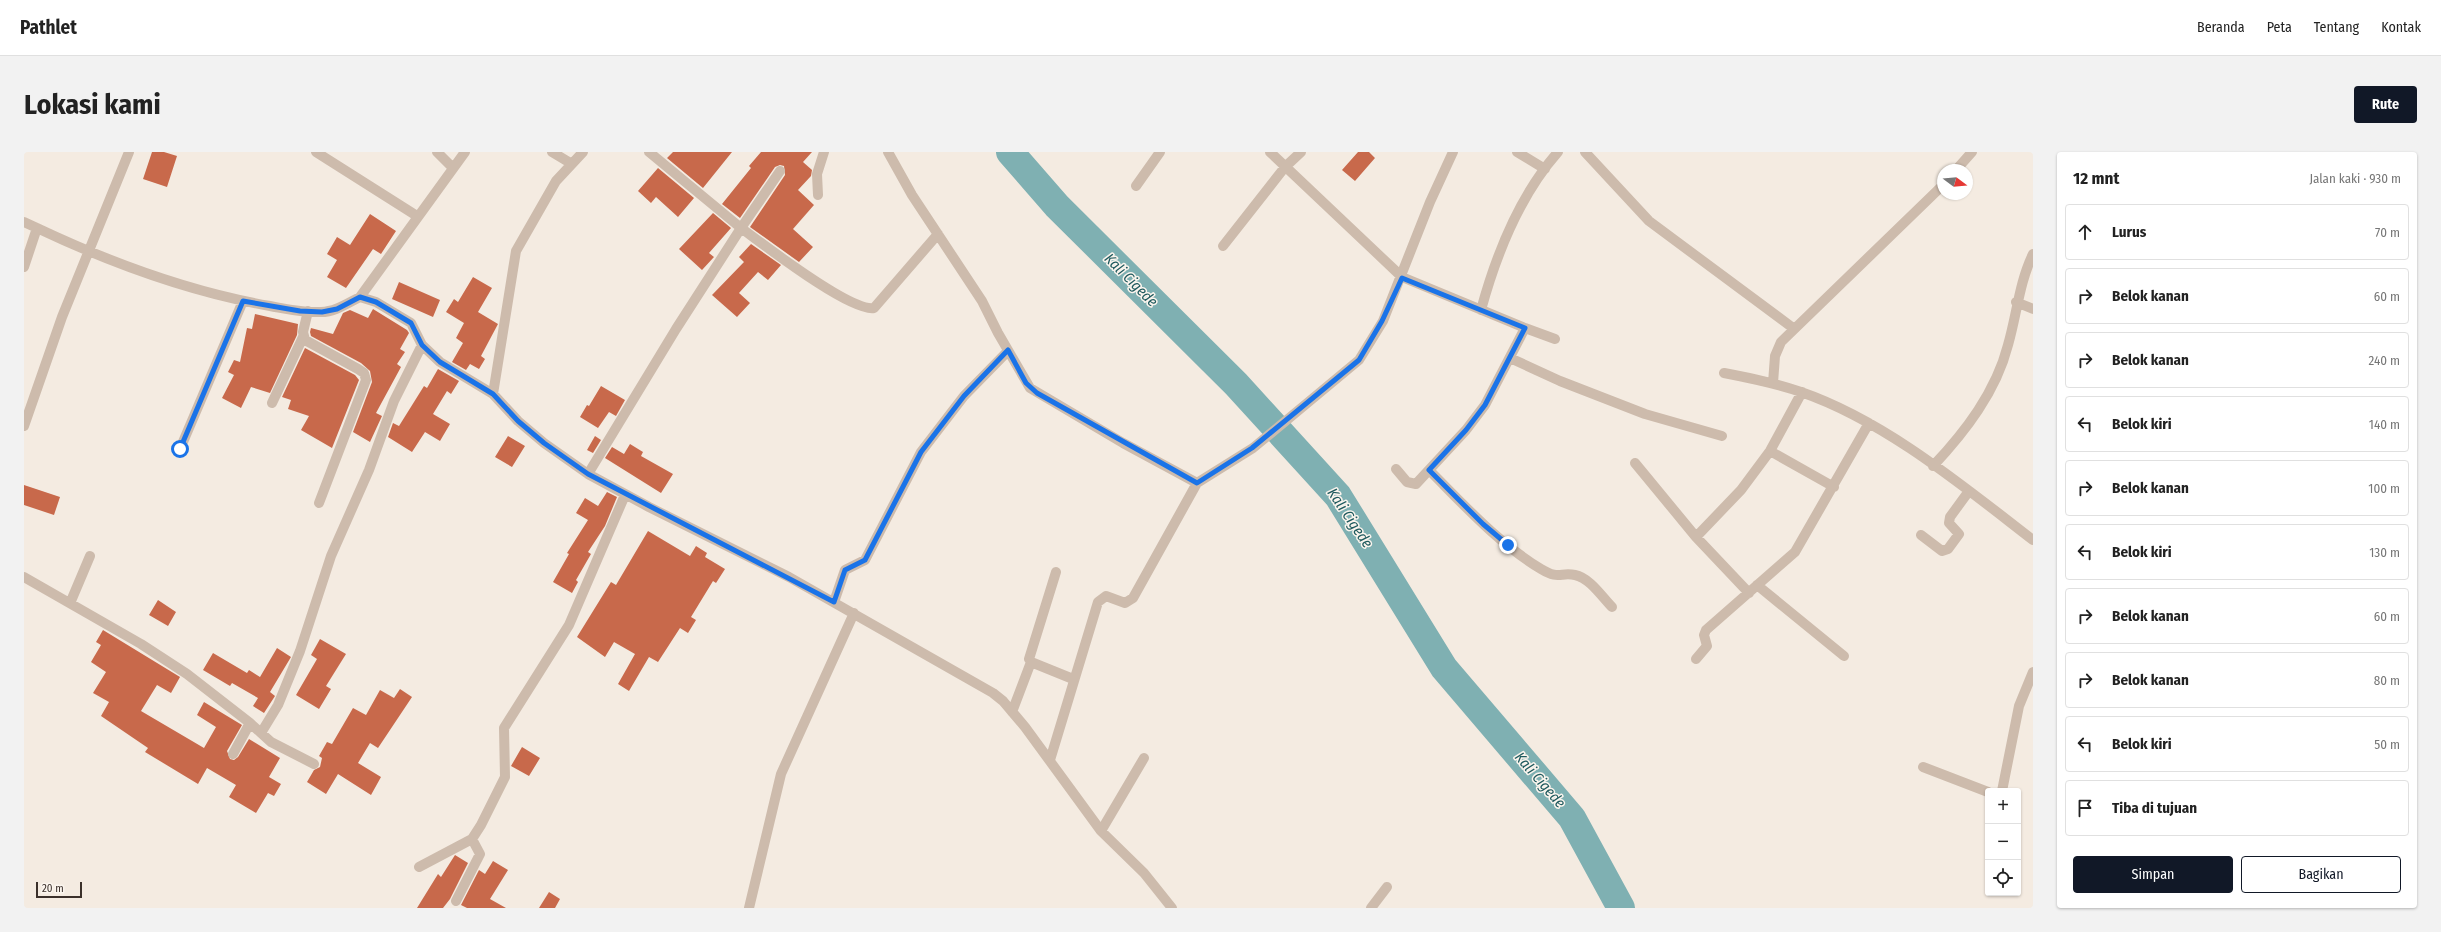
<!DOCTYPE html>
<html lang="id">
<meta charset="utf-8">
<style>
:root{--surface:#fff;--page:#f2f2f2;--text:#222;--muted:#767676;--line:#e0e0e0;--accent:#111827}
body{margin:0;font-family:"Fira Sans Condensed",sans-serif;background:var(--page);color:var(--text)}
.controls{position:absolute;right:12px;bottom:12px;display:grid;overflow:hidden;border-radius:4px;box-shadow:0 1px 3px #0004}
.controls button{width:36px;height:36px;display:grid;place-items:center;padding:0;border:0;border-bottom:1px solid var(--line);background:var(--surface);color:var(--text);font:20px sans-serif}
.compass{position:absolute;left:1913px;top:12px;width:36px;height:36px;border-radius:50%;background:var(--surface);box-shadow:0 1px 3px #0004;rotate:106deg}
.scale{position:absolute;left:12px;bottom:10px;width:46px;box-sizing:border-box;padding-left:4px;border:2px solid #3b302b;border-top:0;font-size:11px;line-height:14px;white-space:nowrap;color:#3b302b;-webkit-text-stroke:3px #fbf5ee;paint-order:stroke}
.stop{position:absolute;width:12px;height:12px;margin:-9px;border:3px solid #1a73e8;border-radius:50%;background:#fff}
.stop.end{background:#1a73e8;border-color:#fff;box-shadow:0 1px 4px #0008}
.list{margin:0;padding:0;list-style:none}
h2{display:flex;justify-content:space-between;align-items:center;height:52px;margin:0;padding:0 16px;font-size:17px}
h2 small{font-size:13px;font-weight:400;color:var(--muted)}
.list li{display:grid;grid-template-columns:26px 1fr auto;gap:12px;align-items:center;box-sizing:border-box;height:56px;margin:0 8px 8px;padding:0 8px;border:1px solid var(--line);border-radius:4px}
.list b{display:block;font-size:15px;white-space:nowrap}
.list em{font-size:13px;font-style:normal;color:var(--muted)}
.actions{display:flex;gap:8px;padding:12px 16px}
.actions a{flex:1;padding:9px 0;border:1px solid var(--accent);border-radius:4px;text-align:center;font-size:14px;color:var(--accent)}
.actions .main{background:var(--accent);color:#fff}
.icon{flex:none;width:22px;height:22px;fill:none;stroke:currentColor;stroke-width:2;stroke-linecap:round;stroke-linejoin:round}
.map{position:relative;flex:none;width:2009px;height:756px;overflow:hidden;border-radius:4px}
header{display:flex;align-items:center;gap:24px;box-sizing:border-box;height:56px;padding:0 20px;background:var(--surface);border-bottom:1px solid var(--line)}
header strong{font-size:19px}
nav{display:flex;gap:22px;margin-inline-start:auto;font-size:14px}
.intro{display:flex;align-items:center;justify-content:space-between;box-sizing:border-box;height:96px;padding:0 24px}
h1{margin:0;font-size:28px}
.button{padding:10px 18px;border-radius:4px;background:var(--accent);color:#fff;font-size:14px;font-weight:700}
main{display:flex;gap:24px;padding:0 24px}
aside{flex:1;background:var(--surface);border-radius:4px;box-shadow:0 1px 3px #0004}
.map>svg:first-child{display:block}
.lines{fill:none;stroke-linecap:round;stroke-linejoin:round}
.river{stroke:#7fb0b2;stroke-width:28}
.building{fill:#c8694b}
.minor{stroke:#cdbbac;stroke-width:10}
.route{stroke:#1a73e8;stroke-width:5}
.labels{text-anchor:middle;stroke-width:3;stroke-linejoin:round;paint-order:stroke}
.water-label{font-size:15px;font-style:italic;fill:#1f5a5e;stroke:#fbf5ee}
</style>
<header>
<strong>Pathlet</strong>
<nav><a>Beranda</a><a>Peta</a><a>Tentang</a><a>Kontak</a></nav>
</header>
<div class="intro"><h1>Lokasi kami</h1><a class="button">Rute</a></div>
<main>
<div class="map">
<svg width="2009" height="756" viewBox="0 0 2009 756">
<rect width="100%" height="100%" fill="#f4ebe1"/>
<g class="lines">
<path class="river" d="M986,0L1033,54L1212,232L1314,344L1420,516L1548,666L1597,756"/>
</g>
<path class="building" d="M128,0H140L153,4L143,35L119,27Z
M649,0H708L679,36L643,6Z
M737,0H788L779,10L788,18L787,24L774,38L790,53L769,77L789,95L775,110L726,75L761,23L760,14L756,13L751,15L716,66L698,52L727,16L725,14Z
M1334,0H1345L1351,6L1331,29L1318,18Z
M634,16L670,46L654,65L632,45L627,51L614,39Z
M689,61L707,76L685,101L690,105L678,118L655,97Z
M346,62L372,79L357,102L349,97L322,136L303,125L313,108L303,102L313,85L326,93Z
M727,92L757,113L744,128L734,120L715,141L726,151L713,165L688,143L720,110L715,105Z
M449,125L468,136L454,160L474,172L457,204L461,207L455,217L446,212L442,218L428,210L439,191L432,186L440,171L422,160L430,147L434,150Z
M375,130L416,148L409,165L368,147Z
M349,157L383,178L385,181L376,197L381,200L373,212L377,215L352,261L358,264L346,290L329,280L348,230L346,219L337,211L287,184L286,180L287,176L309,182L319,161L326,158L344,166Z
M231,162L274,172L273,183L246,241L227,235L217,256L198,246L210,223L204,220L210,208L216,210L223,176L228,177Z
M281,196L331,223L335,228L308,296L277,278L285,264L264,257L267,248L258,245Z
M414,217L435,229L427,242L423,239L409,262L426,272L416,289L401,280L388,300L364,285L369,271L375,274L400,234L403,236Z
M577,234L601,248L592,264L585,260L574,276L556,265L563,253L565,254Z
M484,284L501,294L488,315L471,305Z
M571,284L577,288L569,301L563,298Z
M606,292L619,300L617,304L649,322L637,341L581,306L588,295L600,302Z
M0,333L36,345L30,363L0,353Z
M583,340L593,345L581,374L564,400L567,402L552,428L554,430L548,441L529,430L545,402L543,401L564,368L552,361L561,346L574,354Z
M624,379L666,404L672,394L683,401L681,405L701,417L692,431L689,429L667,465L672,468L664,481L656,476L634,510L625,505L605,539L594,532L611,502L590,490L581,505L553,485L587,430L592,433Z
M134,448L152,460L144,474L125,463Z
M79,478L156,525L147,541L133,533L117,559L180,596L192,575L173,563L180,550L218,573L203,599L206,607L210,608L214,605L225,587L256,606L245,625L257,632L250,644L244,641L232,661L205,645L212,633L183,616L174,632L121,600L124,596L77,564L85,550L69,541L82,520L67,510L77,493L72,490Z
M296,487L322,502L302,534L307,537L295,557L272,543L293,507L287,503Z
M253,496L267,505L246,540L251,544L240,561L229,554L234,546L208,531L206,534L179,518L189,501L223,521L225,518L236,525Z
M376,537L388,545L354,596L346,591L334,611L357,625L347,643L314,622L302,642L283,630L290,618L296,615L298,606L295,604L303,590L308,592L329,556L342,563L356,538L370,546Z
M498,595L516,606L505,624L487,614Z
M431,703L444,711L426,747L419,756H393L414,722L417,725Z
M469,709L484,718L466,747L482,756H443L437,753L455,718L461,722Z
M525,740L536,747L531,756H515Z"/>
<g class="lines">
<path class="minor" d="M292,0L393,64
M413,0L429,16
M528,0L548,12
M864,0L888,43L958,149L974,181L1006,236L1099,291L1173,331
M1246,0L1378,125L1501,176L1461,253L1442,278L1392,332L1383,330L1372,317
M1493,0L1521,17
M1561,0L1625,69L1769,176
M1932,18L1948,0
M756,19L717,76C739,92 826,160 850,156L914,82
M1112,34L1136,0
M794,43L793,22L800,0
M0,70L13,76L0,115
M13,76C87,111 166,140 246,154C263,157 280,161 297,160C311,160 324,151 336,145L352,150L387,171L398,193L416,210L469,242L494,269L520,291L564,322L625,355L765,425L969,541L979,549L1001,575L1077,679L1120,721L1148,756
M1199,94L1261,15L1277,0
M336,145L441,0
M1992,150L2009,157
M1457,158C1472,103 1496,43 1534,0
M284,159L279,180L281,188L334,217L340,221L342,228L295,351
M1501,176L1531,187
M1486,206L1536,229L1621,262L1698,284
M1700,221C1726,226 1752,231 1777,240C1861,269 1939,334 2009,388
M1749,231L1751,204L1757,190L1919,33
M469,242L492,99L532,29L559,0
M248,251L279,185
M0,274L38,165L105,0
M156,297L219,149
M1746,299L1810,335
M1611,311L1672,385L1725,441
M1909,314C1941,280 1972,240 1984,193C1993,162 1995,131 2009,102
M1405,318C1440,353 1474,391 1517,417C1535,428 1536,420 1551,423C1566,426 1578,445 1588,455
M564,322L652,177L717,76L625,0
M1897,383L1918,399L1924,397L1935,382L1925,371L1926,365L1945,339
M1672,385L1717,338L1746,299L1778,240
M1032,420L1005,507L1007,510L1049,527
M0,425L117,492L163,522L226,571L247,590L290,612
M1733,433L1820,504
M47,449L66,404
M810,450L821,418L841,408L897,300L940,244L984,199
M1672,507L1683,494L1680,483L1682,478L1771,400L1845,271
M988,560L1007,510
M237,581L254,553L276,499L307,404L345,318L370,249L398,193
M209,602L226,571
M1026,608L1074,450L1082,444L1101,451L1109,446L1173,331L1229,296L1335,208L1359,169L1406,50L1429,0
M1899,615L1964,640
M1978,639L1995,554L2009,520
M1077,679L1120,606
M395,715L448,687L457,673L481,625L480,576L545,473L601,343
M432,749L456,702L448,687
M725,756L757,622L830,461
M1347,756L1363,735"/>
</g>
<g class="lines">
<path class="route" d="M156,297L219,149L276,159L298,160L313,157L336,145L352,150L387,171L398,193L416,210L469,242L494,269L520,291L564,322L810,450L821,418L841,408L897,300L940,244L984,198L1002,231L1013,241L1173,331L1228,296L1335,208L1358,169L1378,126L1501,176L1461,253L1442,278L1405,318L1459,372L1484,393"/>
</g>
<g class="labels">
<g class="water-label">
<text transform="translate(1107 128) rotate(45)" y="5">Kali Cigede</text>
<text transform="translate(1326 366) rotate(56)" y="5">Kali Cigede</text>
<text transform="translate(1516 628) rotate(49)" y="5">Kali Cigede</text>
</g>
</g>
</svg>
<div class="controls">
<button>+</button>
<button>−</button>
<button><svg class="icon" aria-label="locate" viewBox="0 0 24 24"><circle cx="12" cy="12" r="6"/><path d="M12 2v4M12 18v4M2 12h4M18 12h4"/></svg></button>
</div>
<svg class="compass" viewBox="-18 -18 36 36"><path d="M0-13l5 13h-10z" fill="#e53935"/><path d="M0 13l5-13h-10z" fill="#767676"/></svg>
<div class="scale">20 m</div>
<div class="stop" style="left:156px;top:297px"></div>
<div class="stop end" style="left:1484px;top:393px"></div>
</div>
<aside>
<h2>12 mnt<small>Jalan kaki · 930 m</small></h2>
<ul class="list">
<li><svg class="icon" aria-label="ahead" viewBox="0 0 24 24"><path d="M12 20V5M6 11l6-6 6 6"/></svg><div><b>Lurus</b></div><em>70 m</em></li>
<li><svg class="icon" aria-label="right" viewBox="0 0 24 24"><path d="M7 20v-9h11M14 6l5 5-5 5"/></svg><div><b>Belok kanan</b></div><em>60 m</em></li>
<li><svg class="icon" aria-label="right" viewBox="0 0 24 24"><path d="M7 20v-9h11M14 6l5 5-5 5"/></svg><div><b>Belok kanan</b></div><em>240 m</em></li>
<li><svg class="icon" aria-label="left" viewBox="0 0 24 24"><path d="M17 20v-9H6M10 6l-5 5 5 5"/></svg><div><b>Belok kiri</b></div><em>140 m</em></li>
<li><svg class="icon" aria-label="right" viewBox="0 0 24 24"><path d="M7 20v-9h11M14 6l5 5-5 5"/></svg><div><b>Belok kanan</b></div><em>100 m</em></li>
<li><svg class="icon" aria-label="left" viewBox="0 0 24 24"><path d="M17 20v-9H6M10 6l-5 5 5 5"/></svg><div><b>Belok kiri</b></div><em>130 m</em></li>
<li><svg class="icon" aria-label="right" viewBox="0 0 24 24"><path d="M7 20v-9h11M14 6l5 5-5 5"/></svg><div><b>Belok kanan</b></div><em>60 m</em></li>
<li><svg class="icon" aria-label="right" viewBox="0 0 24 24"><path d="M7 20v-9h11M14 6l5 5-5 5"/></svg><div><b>Belok kanan</b></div><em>80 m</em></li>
<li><svg class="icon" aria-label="left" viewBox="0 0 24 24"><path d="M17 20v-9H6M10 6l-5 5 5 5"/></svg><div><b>Belok kiri</b></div><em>50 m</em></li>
<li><svg class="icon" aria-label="arrive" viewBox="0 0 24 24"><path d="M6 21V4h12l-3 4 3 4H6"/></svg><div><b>Tiba di tujuan</b></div></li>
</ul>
<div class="actions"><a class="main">Simpan</a><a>Bagikan</a></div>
</aside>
</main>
